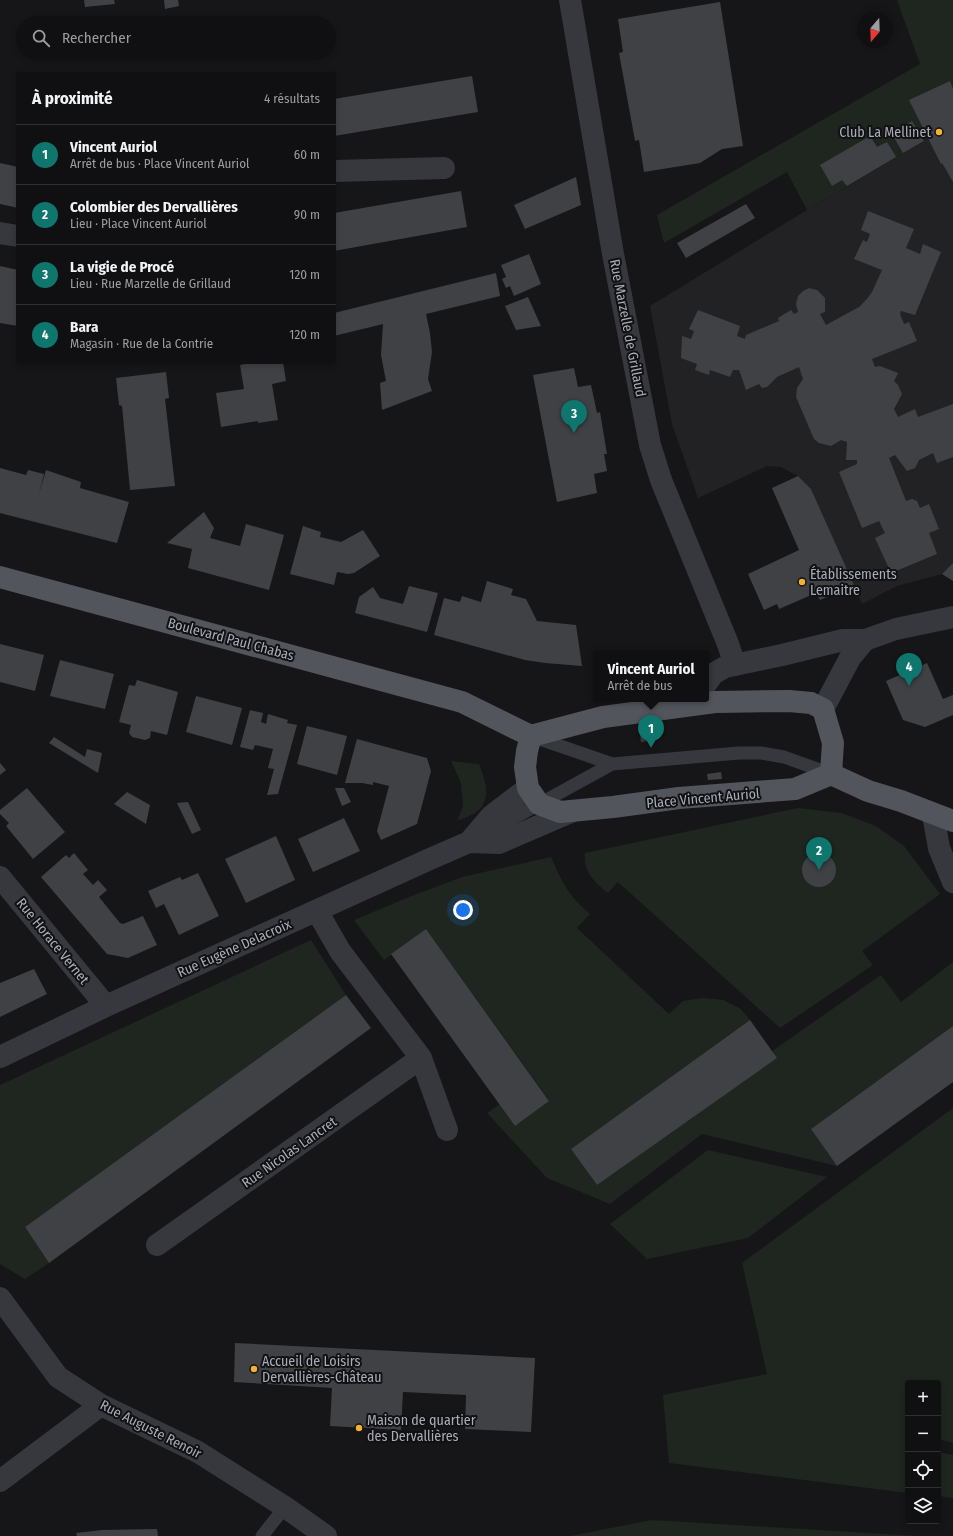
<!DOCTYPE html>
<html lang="fr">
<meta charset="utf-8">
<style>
:root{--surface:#101012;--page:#19191b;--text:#f1f3f6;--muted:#9c9d9f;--line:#303032;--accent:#0f766e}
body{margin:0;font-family:"Fira Sans Condensed",sans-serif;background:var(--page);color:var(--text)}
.controls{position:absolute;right:12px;bottom:12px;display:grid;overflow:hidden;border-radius:4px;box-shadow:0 2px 6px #0003}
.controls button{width:36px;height:36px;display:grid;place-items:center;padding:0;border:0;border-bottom:1px solid var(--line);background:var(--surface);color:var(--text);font:20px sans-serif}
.compass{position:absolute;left:857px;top:12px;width:36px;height:36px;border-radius:50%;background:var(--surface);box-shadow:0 2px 6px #0003;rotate:199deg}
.you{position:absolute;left:463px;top:910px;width:14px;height:14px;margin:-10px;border:3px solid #fff;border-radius:50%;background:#1a73e8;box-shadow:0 0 0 6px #1a73e833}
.badge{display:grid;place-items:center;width:26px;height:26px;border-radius:50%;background:var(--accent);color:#fff;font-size:13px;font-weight:700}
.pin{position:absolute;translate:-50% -33px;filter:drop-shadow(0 1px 2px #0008)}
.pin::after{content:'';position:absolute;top:21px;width:14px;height:12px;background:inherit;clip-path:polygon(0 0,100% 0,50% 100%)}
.popup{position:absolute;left:593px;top:650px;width:116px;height:52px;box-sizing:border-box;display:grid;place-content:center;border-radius:4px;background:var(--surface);filter:drop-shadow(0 1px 3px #0005);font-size:13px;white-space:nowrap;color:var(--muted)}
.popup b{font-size:15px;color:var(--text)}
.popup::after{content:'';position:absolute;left:50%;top:100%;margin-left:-8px;border:8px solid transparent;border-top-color:var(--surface)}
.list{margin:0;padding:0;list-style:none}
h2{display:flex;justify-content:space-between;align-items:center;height:52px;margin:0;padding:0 16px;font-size:17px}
h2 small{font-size:13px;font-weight:400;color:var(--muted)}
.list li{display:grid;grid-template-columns:26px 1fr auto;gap:12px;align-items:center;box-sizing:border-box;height:60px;padding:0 16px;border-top:1px solid var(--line)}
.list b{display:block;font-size:15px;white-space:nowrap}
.list p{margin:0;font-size:13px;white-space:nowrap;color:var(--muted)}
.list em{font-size:13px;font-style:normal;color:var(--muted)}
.icon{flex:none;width:22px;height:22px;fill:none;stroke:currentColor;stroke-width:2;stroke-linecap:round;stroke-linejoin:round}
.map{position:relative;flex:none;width:953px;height:1536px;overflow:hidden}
.search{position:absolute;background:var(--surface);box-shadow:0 2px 6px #0003;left:16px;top:16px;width:320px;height:44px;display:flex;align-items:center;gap:10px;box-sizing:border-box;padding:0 14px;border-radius:22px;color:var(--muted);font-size:15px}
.panel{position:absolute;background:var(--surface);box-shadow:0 2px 6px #0003;left:16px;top:72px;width:320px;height:292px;border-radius:4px}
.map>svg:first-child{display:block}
.built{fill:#222225}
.green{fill:#1e261f}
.building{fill:#404145}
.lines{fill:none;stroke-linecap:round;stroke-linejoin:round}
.service{stroke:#37383d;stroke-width:13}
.minor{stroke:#37383d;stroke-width:22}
.primary{stroke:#53555c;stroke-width:22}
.poi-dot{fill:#f2b134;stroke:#111113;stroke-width:1.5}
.labels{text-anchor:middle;stroke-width:4;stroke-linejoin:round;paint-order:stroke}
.poi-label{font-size:14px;fill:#a8adb8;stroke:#111113;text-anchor:start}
.street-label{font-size:14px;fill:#a8adb8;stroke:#111113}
</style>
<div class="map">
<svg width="953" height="1536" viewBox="0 0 953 1536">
<rect width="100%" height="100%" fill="#161618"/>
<path class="built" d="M924,141L941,164L942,163L953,182V563L942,574L897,586L862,604L811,489L798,476L781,467L767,466L698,498L672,424L650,306L807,210Z"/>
<path class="green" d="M897,0H953V182L942,163L941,164L924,141L807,210L787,172L664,243L657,215L920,64Z
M451,761L479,764C485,779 491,796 480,809C475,815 463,818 457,821L463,806L461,783Z
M798,808L841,813L876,826L904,846L940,894L862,951L873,965L780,1028L618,882L608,893C594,882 583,871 585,853Z
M551,857C563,884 568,895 590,914L577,928L669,1014L683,1001L702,998L723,1000L741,1009L750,1020L571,1149L597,1185L776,1058L772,1051L881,975L901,1002L953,962V1026L811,1129L837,1166L702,1134L610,1204L547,1178L487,1113L500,1104L515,1126L549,1100L426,929L384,960L354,920L414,895L462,877Z
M311,940L346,995L25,1227L49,1263L25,1279L0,1264V1085Z
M953,1108V1443L938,1439V1383H908V1493L669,1463L663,1395L767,1374L742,1263Z
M708,1150L827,1177L748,1238L647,1259L610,1224Z
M938,1452L953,1455V1498L938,1496Z
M652,1520L918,1536H570Z"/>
<path class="building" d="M84,0H114L115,4L85,7Z
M164,0H178L179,6L165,9Z
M720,2L743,146L722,149L700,163L644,172L639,140L635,141L619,53L623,52L618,19Z
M472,76L478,112L334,136V99Z
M950,81L953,89V182L942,163L941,164L909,100Z
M912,121L924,141L903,153L892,134Z
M870,136L877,147L887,142L896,157L847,186L842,180L832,186L820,165Z
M0,163L18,167V208L0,204Z
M576,177L581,205L525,229L514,205Z
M461,191L467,227L334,251V213Z
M746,204L755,218L686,258L677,243Z
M868,211L914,229L906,248L920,254L923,244L941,252L915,315L901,311L900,314L904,324L909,322L917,341L872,359L875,367L880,366L898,373L894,381L898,385L902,394L894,409L898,417L915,409L918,417L953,404V457L937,463L933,453L919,460L915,468L907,471L895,455L889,458L906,501L912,499L917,501L920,508L929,504L939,529L929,533L937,554L891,573L875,538L885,533L879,521L862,528L839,472L857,464V460H846L847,442L841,440L831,446L819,443L814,439L796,397L797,388L803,379L799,367L777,377L767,387L762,388L759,384L746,390L739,370H733L730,377L710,370L709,375L695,370L697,364L681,358L682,336L691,339L694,331L689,329L698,310L740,326L737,336L745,339L746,335L779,321L778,318L791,310L794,314L798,312L796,304L798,296L803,291L809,288L817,290L825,298V312L820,314L826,325L859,307L866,300L872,292L882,270L854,259L863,240L867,242L870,234L861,230Z
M529,254L541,284L514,296L510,286L506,288L502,279L506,277L501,265Z
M0,266L18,270V326L0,323Z
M496,273L500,296L426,314L430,333L432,352L428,379L432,391L382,410L380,383L386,381L381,355L383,324L334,336V313Z
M528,297L541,326L516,330L505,306Z
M256,362H283L286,381L272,384L278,420L258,423V421L221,427L216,393L244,389L240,365Z
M574,368L578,387L591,385L597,413L600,412L607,454H604L607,471L594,474L597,493L557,502L533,375Z
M166,372L169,398L165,399L175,486L130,490L122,406L119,405L116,378Z
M0,468L26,475L28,470L44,474L39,494L46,470L81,482L80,488L129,502L117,543L0,513Z
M798,476L811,489L854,585L820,600L816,593L779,609L777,604L764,610L748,574L799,550L772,488Z
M204,512L214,528L210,538L240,546L246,524L284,535L269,590L188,568L192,549L167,543Z
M303,526L321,532L320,537L341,542L363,530L380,556L354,573L348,574L337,572L334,585L290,574Z
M953,563V581L942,574Z
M487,581L513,589L511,595L526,599L537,621L576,625L582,666L545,663L525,660L434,635L444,598L460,602L462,596L481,602Z
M409,586L438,593L427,632L355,613L359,597L373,587L380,598L403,604Z
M0,644L44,655L35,691L0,682Z
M60,660L114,674L105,709L50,696Z
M927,663L943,699L953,695V715L925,727L903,720L886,681Z
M137,680L178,692L167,735L151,731L150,738L145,740L132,737L129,733L131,725L119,722L129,685L135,686Z
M196,696L242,708L232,745L186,732Z
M250,710L263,713L261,722L266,724L268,714L288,720L287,723L297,725L278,794L267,795L274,769L268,768L273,749L255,745L253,750L240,747Z
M307,726L347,736L337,775L297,764Z
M657,733V740L641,742L640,735Z
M54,737L85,757L87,749L102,753L98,773L49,743Z
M357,739L427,758L431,771L417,824L381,840L377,831L389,786L373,782V785L362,783H345Z
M0,763L6,770L0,775Z
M721,772L722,779L708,780L707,774Z
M27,788L65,832L33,859L6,826L9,823L0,814V810Z
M335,788H344L351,802L342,806Z
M127,792L150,805L146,824L114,804Z
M188,802L201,830L192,834L177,803Z
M344,818L360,851L313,872L298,839Z
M276,836L295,880L246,903L225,859Z
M74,853L88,870L83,874L93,885L98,880L107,890L99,897L120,923L123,924L143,916L157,945L128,958L107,954L41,877L66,855L69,858Z
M802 870a17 17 0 1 1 34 0a17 17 0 1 1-34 0Z
M198,873L219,916L179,935L164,904L156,908L148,891L180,877L182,880Z
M426,929L549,1101L515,1126L391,954Z
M34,969L47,994L0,1017V983Z
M346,995L371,1028L49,1263L25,1227Z
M750,1020L777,1058L597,1185L571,1149Z
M953,1026V1082L837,1166L811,1129Z
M235,1343L535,1358L531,1432L465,1429L466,1395L403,1392L401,1430L330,1426L332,1388L234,1382Z
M157,1529L158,1536H77L76,1533L102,1530Z"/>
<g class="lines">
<path class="service" d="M534,737L612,764
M481,836L612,764L739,753H761L784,757L831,774
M262,1536L285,1507"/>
<path class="minor" d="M570,0L613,254L650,445L661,480L728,644L735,665
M334,171L444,168
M0,233L18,236
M706,684L713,674L725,667L782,655L843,640H865L896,629L953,617
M823,709L850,658L865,640
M933,815L939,848L953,882
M469,842L491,816L528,788
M0,877L106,1006
M317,911L340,951L421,1058L447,1130
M0,1057L106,1006L430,859L469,842L499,843L571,812
M157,1245L421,1058
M0,1298L58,1377L101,1405L198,1452L285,1507L326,1536
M0,1481L101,1405"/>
<path class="primary" d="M0,577L462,702L531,736L603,717L715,702L789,701L811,703L823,709L833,743L831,774
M531,736L527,751L525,767L528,788L539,804L560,812L613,807L679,798L795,789L831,774L868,791L901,801L953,821"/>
</g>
<g class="poi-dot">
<circle cx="939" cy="132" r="4"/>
<circle cx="802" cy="582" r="4"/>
<circle cx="254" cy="1369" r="4"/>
<circle cx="359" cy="1428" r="4"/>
</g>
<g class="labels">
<g class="poi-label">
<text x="931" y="137" text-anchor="end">Club La Mellinet</text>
<text x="810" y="579">Établissements<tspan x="810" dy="16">Lemaitre</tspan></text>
<text x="262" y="1366">Accueil de Loisirs<tspan x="262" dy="16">Dervallières-Château</tspan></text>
<text x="367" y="1425">Maison de quartier<tspan x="367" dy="16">des Dervallières</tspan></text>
</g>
<g class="street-label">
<text transform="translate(628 328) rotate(79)" y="5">Rue Marzelle de Grillaud</text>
<text transform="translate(231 639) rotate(15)" y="5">Boulevard Paul Chabas</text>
<text transform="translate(703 798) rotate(-5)" y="5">Place Vincent Auriol</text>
<text transform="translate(53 941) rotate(51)" y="5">Rue Horace Vernet</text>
<text transform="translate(234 948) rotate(-24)" y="5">Rue Eugène Delacroix</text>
<text transform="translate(289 1152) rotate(-35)" y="5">Rue Nicolas Lancret</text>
<text transform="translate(151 1429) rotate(27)" y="5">Rue Auguste Renoir</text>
</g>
</g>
</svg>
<div class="controls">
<button>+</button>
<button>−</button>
<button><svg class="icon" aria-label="locate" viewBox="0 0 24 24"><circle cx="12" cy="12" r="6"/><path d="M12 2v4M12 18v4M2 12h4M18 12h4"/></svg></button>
<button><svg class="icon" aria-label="layers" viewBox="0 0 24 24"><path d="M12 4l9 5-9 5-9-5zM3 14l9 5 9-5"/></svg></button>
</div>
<svg class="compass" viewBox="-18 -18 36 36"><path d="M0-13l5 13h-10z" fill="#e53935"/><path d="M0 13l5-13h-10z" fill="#9c9d9f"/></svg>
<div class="you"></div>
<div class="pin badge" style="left:651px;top:748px">1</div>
<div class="popup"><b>Vincent Auriol</b>Arrêt de bus</div>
<div class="pin badge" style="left:819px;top:870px">2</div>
<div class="pin badge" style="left:574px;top:433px">3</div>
<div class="pin badge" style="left:909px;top:686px">4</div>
<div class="search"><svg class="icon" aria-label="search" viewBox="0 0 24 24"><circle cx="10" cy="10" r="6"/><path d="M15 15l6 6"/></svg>Rechercher</div>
<section class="panel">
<h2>À proximité<small>4 résultats</small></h2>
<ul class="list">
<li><span class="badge">1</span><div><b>Vincent Auriol</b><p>Arrêt de bus · Place Vincent Auriol</p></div><em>60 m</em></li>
<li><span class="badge">2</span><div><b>Colombier des Dervallières</b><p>Lieu · Place Vincent Auriol</p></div><em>90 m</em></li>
<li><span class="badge">3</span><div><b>La vigie de Procé</b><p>Lieu · Rue Marzelle de Grillaud</p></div><em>120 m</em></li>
<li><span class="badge">4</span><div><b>Bara</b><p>Magasin · Rue de la Contrie</p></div><em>120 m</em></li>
</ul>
</section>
</div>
